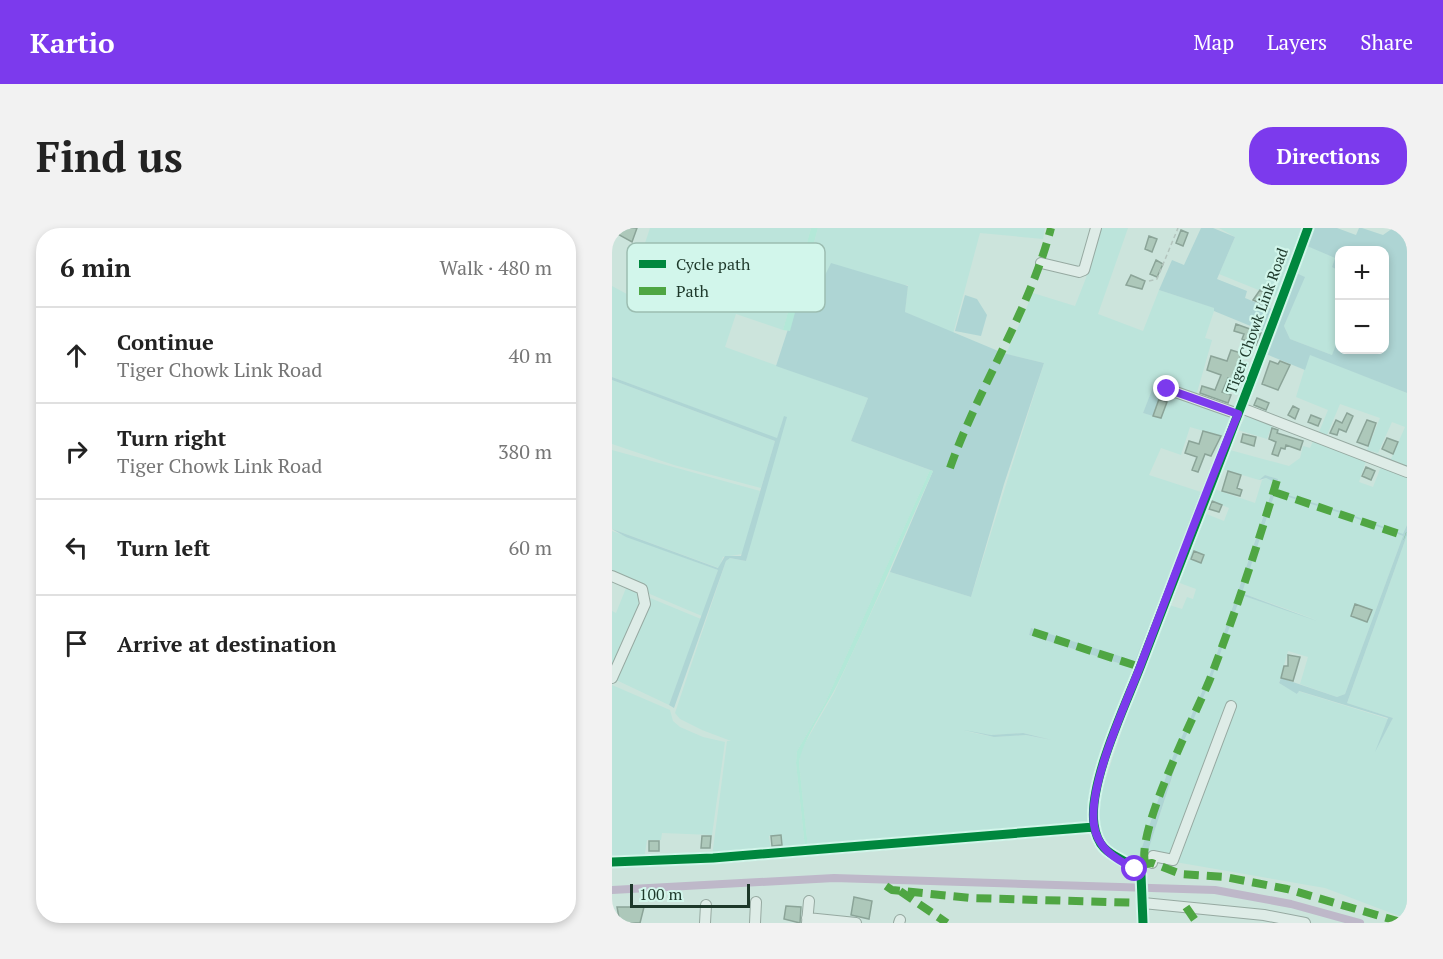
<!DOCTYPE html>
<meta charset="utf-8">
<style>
:root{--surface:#fff;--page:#f2f2f2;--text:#222;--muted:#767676;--line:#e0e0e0;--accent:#7c3aed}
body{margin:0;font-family:"PT Serif",serif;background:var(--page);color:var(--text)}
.controls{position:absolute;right:18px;top:18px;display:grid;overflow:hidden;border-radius:12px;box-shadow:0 3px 9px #0003}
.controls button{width:54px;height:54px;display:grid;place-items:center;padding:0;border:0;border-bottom:2px solid var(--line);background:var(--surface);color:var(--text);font:30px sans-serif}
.scale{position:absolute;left:18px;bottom:15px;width:120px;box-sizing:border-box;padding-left:6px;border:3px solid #1d382a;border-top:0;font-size:16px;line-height:21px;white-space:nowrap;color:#1d382a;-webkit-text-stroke:4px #d2f6eb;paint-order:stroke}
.stop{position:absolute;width:18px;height:18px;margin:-14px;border:4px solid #7c3aed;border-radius:50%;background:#fff}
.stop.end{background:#7c3aed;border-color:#fff;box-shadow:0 2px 6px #0008}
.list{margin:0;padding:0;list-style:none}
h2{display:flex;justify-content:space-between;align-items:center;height:78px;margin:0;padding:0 24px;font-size:26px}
h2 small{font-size:20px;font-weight:400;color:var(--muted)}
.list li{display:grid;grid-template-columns:39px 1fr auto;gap:18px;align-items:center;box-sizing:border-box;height:96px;padding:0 24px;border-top:2px solid var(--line)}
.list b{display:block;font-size:22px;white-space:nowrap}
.list p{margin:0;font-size:20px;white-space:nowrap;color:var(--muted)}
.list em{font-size:20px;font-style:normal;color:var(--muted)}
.icon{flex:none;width:33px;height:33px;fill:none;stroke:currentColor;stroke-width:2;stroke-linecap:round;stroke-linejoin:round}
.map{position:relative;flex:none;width:795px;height:695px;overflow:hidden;border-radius:24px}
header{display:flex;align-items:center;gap:36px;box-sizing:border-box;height:84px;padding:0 30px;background:var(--accent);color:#fff}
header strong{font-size:28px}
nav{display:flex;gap:33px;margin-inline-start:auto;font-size:21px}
.intro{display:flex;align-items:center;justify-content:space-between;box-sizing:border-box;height:144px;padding:0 36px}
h1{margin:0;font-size:42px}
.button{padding:15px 27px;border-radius:24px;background:var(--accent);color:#fff;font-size:21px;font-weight:700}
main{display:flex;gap:36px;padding:0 36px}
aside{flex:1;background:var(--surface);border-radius:24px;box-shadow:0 3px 9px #0003}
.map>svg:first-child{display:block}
.farmland{fill:#bce4db;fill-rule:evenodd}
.green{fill:#aed5d4;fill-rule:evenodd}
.sand{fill:#b3e8d8}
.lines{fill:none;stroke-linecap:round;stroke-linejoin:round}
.canal{stroke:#beb8c9;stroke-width:8}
.building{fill:#adc8ba;stroke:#8ba498;stroke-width:1.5}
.minor-casing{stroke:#96a9a1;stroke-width:12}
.path{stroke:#b4c5be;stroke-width:1.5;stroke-dasharray:4.5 3;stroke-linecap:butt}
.minor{stroke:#deece7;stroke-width:10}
.quiet{stroke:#4fa643;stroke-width:8;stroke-dasharray:15 8;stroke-linecap:butt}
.cycleway-casing{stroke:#d2f6eb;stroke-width:13}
.cycleway{stroke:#00873e;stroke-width:9}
.route{stroke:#7c3aed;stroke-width:8}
.labels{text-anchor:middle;stroke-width:4.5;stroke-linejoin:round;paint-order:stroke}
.street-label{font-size:15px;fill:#1d382a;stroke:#d2f6eb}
.key{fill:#d2f6eb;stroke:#9cbdb1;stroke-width:1.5}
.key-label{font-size:16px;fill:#1d382a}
</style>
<header>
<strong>Kartio</strong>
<nav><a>Map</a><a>Layers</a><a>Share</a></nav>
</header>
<div class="intro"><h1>Find us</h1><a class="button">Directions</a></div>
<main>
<aside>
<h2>6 min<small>Walk · 480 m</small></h2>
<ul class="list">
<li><svg class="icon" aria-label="ahead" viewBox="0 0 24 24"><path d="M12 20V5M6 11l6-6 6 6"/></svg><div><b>Continue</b><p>Tiger Chowk Link Road</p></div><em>40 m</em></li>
<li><svg class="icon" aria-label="right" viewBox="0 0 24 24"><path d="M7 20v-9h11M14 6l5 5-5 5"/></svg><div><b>Turn right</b><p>Tiger Chowk Link Road</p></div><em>380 m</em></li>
<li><svg class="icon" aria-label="left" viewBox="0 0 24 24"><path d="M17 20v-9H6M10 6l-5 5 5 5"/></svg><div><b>Turn left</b></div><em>60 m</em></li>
<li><svg class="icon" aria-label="arrive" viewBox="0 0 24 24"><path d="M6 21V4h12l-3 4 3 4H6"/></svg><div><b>Arrive at destination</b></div></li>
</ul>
</aside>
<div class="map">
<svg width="795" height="695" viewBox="0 0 795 695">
<rect width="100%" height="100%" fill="#cce4dc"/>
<path class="farmland" d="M38,0H199L171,102L124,86L113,119L256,170L239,213L318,242L213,475L185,523L184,535L193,620L171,622L169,607L157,608L159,623L100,629L115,513H119L90,502L68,491L63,485L114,333L118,330L134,333L172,188L165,211L0,149V58L50,85L65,38L29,27Z
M206,0H433L431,11L368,5L341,106L293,84L296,57L207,55L192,52Z
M487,0H516L486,86L531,103L547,62L603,80L593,110L600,112L584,168L543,155L531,185L549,190L559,165L621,188L612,209L578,199L569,227L549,220L537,247L589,264L523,434L419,400L417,407L522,440L479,561L476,596L196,620L187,535L189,522L222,465L278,344L359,369L432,135L394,126L421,65L463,78L474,50ZM352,503L379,507L411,505L440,512L414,507L382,509Z
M607,0H690L664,69L607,46L623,9Z
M694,17L723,30L720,39L727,43L728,109L720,127L678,111L672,98L692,49L683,45Z
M697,126L795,165V238L779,231L793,199L780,194L766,225L755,222L768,190L728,176L715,207L707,204L716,182L684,169Z
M0,152L163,213L149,260L62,237L0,216Z
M634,188L660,197L655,211L626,202Z
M702,211L755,230L747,254L761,259L770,236L795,246V297L791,307L735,285L663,263L666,251L653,247L647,252L610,241L618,222L677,238L688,230L691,218L698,220Z
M0,222L148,263L131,326L111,329L107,340L0,301Z
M654,250L663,253L598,446L561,528L527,628L510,629L492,613L486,592L489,565L520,472L557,377L570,381L575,369L581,371L584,361L565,354L592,285L612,293L617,280L598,272L602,261L643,275L650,252Z
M663,265L735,287L791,308L733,466L725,469L688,456L696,429L676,423L667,455L686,466V463L776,491L767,516L781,490L735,475L795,307V691L713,660L534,629L565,535L563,533L599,452L629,367L705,392L630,365Z
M0,303L106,342L90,388L0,350Z
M14,360L89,391L57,477L0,450V383L4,385Z
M0,457L58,482L61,493L68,499L91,509L113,514L100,607L50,605L49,612H35L32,631L0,633Z"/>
<path class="green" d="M589,0H601L623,9L605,51L635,63L633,70L660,81L689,0H693L622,191L522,440L417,407L419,400L523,433L653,104L602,83V80L547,62L560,32L572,37Z
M698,0H725L744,7L747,0H750L771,7L781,0L795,6V165L698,127L693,142L654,126L635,179L779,231L795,240L635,180V174ZM695,18L723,30L720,39L727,43L728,22H772V122H728L727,109L720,127L678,111L672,98L693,49L684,45Z
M219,35L296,58L293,84L391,125L432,135L392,256L359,369L278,344L321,243L239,213L256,170L164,138L192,52L210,53Z
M353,67L365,71L375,87L369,108L343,103Z
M0,149L165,210L172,188L175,189L134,333L118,330L114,333L62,480L57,477L106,342L14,309L0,301L106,340L113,328H129L163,213L0,152Z
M543,154L584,168L550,162L541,188L531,185Z
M653,247L666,251L663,263L735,285L791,306L795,297V307L735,475L781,490L763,524L776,490L687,463L685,466L667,455L669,450L725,469L733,466L791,308L735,287L663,265L630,365L705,393L629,367L599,452L563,533L565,534L534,629L527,628L561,528L598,446L663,254L654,250L647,252Z
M352,502L379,507L411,505L440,512L414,507L382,509Z"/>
<path class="sand" d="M199,0H206L178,103L171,102Z
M318,242L321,243C289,313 261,384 227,453C216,476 190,512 187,535L196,620H193L184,535L185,523L213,475Z"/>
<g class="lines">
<path class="canal" d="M0,662L222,650L603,662L679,676L748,695"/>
</g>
<path class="building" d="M0,0H25L20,14L0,3Z
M569,2L576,5L571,18L564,15Z
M537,8L545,11L540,24L533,21Z
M544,32L551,36L545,49L538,46Z
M519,47L533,53L530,61L514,57Z
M648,62L659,67L654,78L641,72Z
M624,96L649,105L644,117L630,111L632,106L622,103Z
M619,122L629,125L626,137L632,139L626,153L616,150L610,164L619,167L616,175L588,165L590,158L603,162L609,147L595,142L599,128L615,133Z
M658,133L666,136L668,133L678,137L666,162L650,156Z
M645,170L657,175L654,182L642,177Z
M547,171L555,174L549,190L541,188Z
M681,178L687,181L683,191L676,187Z
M735,185L741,188L734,204L727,201L725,207L718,205L724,192L730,195Z
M699,187L709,191L706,198L696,194Z
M755,192L764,195L756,218L745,214Z
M660,200L666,202L665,205L691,213L688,222L674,217L673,221L669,220L666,228L660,226L664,214L657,211Z
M591,203L609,208L599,228L593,226L586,244L580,242L585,229L573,225L577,213L587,216Z
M631,206L644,209L642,218L629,214Z
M775,210L786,214L781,226L770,221Z
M754,239L763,243L759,252L750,248Z
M616,243L629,247L625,260L630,262L628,268L610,263Z
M600,273L610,277L607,284L597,281Z
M582,323L592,327L589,335L579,331Z
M743,376L760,382L755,394L739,388Z
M676,427L688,429L681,453L669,450L672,438H676Z
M169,607L170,617L160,618L159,608Z
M90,608H99L98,620H89Z
M37,613H47V623H37Z
M242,669L260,673L257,691L239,687Z
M174,678L189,679L188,695L172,691Z
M5,679H32L28,695H8Z"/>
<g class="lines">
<g class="minor-casing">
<path id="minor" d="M429,35L467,44L472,42L484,0
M555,161L626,186
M629,180L795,244
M0,348L30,361L33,376L0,450
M0,634L101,630L482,599
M540,635L541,628L561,632L619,478
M531,675L652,687L693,695
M195,690L244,695
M93,695L94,677
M143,695L144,674
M195,695L197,673
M287,695L288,692
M531,695L529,647C514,626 487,633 482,596C476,555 514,476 529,437C585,291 643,146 696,0"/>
</g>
<path class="path" d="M537,53L545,51L566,0"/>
<use href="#minor" class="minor"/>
<path class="quiet" d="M338,240C367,158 417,84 439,0
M662,264L793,308
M421,404L528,439
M533,635C525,600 583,488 598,451C623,386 645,319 665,252
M528,637L540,635L569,646L613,649L675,661L792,695
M274,658L280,662L359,670L531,675
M288,663L335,695
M574,679L585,695"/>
<g class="cycleway-casing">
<path id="cycleway" d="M0,634L101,630L482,599
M531,695L529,647C514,626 487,633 482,596C476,555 514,476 529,437C585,291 643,146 696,0"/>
</g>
<use href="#cycleway" class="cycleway"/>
</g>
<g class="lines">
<path class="route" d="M523,641C503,631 485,620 482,597C476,556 514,476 529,436C561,353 591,269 626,186L555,161"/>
</g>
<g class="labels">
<g class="street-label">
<text transform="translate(645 93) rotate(-70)" y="5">Tiger Chowk Link Road</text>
</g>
</g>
<rect x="15" y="15" width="198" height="69" rx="9" class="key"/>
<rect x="27" y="32" width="27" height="8" fill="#00873e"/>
<rect x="27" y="59" width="27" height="8" fill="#4fa643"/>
<g class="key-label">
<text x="64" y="42">Cycle path</text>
<text x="64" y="69">Path</text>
</g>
</svg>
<div class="controls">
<button>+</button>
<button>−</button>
</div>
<div class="scale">100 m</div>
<div class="stop" style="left:523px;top:641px"></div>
<div class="stop end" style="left:555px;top:161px"></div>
</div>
</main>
